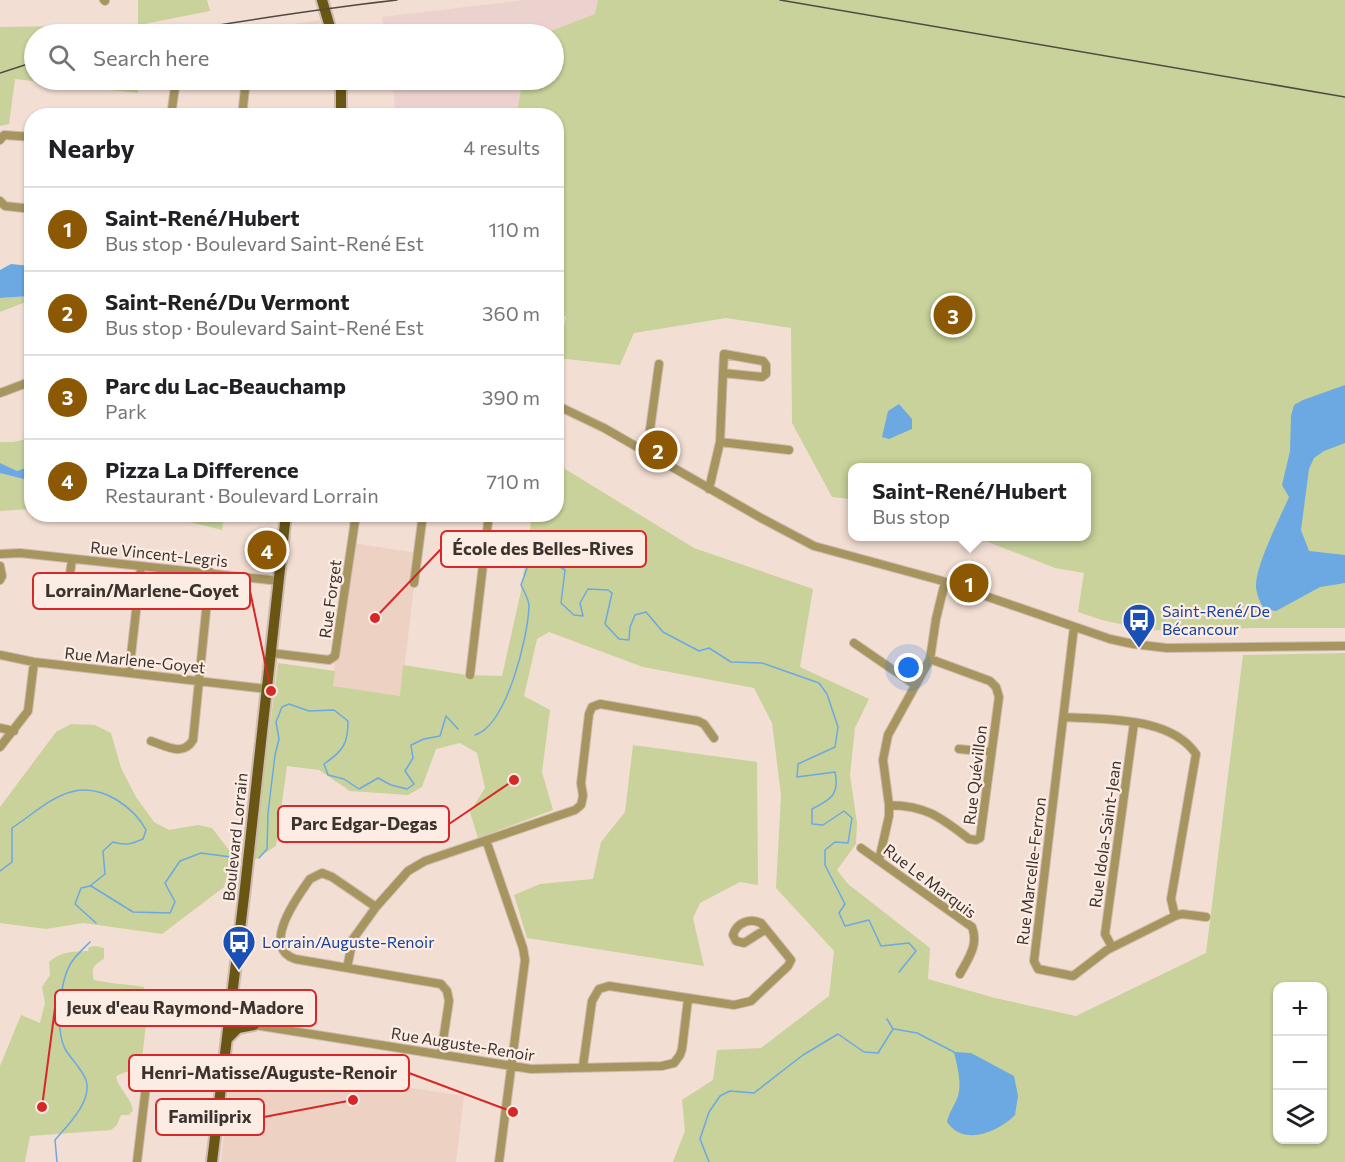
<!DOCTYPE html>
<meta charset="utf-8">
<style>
:root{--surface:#fff;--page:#f2f2f2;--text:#202124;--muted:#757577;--line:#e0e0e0;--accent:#8c5804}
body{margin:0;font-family:Commissioner,sans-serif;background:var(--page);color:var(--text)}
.controls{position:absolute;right:18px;bottom:18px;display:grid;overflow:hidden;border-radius:12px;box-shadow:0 2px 4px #0004}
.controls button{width:54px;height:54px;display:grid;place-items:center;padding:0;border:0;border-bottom:2px solid var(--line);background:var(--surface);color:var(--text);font:30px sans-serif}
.you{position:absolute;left:909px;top:668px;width:21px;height:21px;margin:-15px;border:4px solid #fff;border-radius:50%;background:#1a73e8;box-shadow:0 0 0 9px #1a73e833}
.badge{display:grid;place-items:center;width:39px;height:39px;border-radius:50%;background:var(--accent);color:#fff;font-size:20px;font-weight:700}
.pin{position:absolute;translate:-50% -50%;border:3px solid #fff;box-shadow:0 2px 6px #0006}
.popup{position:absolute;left:848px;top:463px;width:243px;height:78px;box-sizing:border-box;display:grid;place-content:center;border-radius:12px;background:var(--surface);filter:drop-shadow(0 2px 4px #0005);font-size:20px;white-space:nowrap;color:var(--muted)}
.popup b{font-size:22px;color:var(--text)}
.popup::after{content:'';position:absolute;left:50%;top:100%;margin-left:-12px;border:12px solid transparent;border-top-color:var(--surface)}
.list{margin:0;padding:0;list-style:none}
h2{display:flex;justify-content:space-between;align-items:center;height:78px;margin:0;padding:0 24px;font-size:26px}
h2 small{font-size:20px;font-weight:400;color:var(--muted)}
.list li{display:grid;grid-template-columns:39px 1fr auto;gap:18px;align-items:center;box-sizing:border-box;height:84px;padding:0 24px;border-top:2px solid var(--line)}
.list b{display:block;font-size:22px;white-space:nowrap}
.list p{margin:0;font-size:20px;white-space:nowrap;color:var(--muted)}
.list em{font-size:20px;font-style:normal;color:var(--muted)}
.icon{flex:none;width:33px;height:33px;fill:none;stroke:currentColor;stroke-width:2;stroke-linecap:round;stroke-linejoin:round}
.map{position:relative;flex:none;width:1345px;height:1162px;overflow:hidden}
.search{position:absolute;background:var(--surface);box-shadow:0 2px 4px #0004;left:24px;top:24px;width:540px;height:66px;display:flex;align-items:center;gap:15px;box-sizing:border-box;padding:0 21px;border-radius:33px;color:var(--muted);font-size:22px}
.panel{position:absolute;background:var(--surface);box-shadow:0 2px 4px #0004;left:24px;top:108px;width:540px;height:414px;border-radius:24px}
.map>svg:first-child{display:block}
.built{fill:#edd2c3}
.industrial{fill:#ecd2ce}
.green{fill:#c8d29a;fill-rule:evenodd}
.water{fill:#6ca8e2}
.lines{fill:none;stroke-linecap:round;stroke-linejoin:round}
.stream{stroke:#6ca8e2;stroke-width:1.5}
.minor-casing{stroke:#cebcb2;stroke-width:10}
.major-casing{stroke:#cebcb2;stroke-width:14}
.minor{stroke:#a79560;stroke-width:8}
.major{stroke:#695514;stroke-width:10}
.rail{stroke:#534943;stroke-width:1.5}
.labels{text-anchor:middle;stroke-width:4.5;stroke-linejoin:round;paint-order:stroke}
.street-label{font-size:16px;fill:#3b332e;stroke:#fdece3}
.transit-label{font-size:16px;fill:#164399;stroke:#fdece3;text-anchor:start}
.leader{fill:none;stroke:#d62828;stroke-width:2}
.callout-dot{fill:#d62828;stroke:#fdece3;stroke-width:2}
.callout{fill:#fdece3;stroke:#d62828;stroke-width:2}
.callout-label{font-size:18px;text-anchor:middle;font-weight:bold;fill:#3b332e}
</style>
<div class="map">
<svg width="1345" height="1162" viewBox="0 0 1345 1162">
<rect width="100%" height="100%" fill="#f3ded3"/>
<path class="built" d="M320,20L324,34H257L259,29Z
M352,543L418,553L401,696L332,686L335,664L329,660H331Z
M232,1060L464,1096L456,1162H221Z"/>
<path class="industrial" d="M524,0H598L574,132L556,116L396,115L392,80H554V34H385L382,17Z"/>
<path class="green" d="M138,0H207L210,11L139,25V34H34V80H139L138,93L15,79L9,124L0,126V27L138,25Z
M598,0H1345V628H1251L1192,631L1147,630L1102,620L1078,612L1084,573L1055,568L988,542L967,537L1086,536V468H852V501L850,499L832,497L792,423L791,328L726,318L634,333L620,365L558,358L566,316L557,315L556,116H516L523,80H554V34H549L551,31L595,14Z
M31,296V300L0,312V298Z
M31,438V466L17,471L0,463V442H13Z
M557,464L694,548L813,589L800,667L869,699L855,728L850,775L857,823L856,844L837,870L848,884L930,948L928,979L995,998L1076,1016L1206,953L1243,655L1345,653V1162H673L685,1131L682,1100L713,1080L717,1050L761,1048L829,996L834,951L776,888L781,795L772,723L754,688L643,667L549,632L537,639L524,696L550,710L542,772L553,810L478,838L470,812L485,788L477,753L460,743L436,749L422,787L408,795L350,791L319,770L287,766L276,846L253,861L278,663L335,671L333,686L400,696L403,665L467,675L502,676L521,591L532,515L556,514ZM1278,986H1322V1140H1278Z
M0,473L31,481V509L0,511Z
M162,515H224L222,530Z
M71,724L95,725L111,733L121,768L136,797L154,822L169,830L198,825L212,828L229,850V869L224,887L162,934L83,923L46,929L0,923V807L56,732Z
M633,745L757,762L758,885L740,882L700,903L693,918L704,966L527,938L514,895L540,884L593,879L601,842L625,812Z
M96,946L104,948V959C93,965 91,969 94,980C111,984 127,984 144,987L148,1006L141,1068C133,1072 122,1071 116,1077C119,1089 131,1098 133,1110L129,1115H121L117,1125L111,1130L30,1136L25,1162H0V1066L21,1015L40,1023L45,1003L42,987L50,975L49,962C61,951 73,952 88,951L89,947Z"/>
<path class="water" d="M11,264L31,266V296L0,298V270Z
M1345,385V443L1324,451L1314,458L1309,469L1301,530L1309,551L1345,555V583L1320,587L1276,611L1264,609C1260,602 1257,596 1256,587C1255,566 1280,518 1289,497L1282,485L1290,451L1291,416L1294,405L1303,400Z
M899,404L912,419V429L889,439L882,437L888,411Z
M0,463L17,471L31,466V481L0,473Z
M954,1052L971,1053L1014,1076L1018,1096L1015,1115C998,1132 964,1147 947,1122C949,1112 955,1105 958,1096C962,1081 957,1066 954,1052Z"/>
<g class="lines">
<path class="stream" d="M475,735C507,725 528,637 529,606C529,600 524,591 521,585L530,560L554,563L565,570L561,603L574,615L583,616L580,603L588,589L608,590L612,593L605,624L619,639L629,640L630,627L635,615L646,612L663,632L699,651L709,648L731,662L762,663L819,683L827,694L838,727L835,747L798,764L797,777L835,772C840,795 830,800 812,809V824L823,825L844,811L852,818L848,843L835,842L825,850V865L845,904L839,913L845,926L869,920L881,946L909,943L916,951L899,972
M259,858L267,849L268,813L275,755L279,739L276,722L282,707L289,704L309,711L334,710L348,721C348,744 343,751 324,764L328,775L344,779L359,789L378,778L391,785L407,789L414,784L405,771L413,758L411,745L424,739L440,736L446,716L458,729
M0,871L12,862V828C48,804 73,774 117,800C128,807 140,818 146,830L143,839C132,844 125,846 113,842L103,851L105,874L90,886L81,888L75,904L96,923
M91,886L133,912L170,913L175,902L165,883L180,861L201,853L238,858
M894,1029L917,1033L954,1052
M57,1162L55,1140C67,1126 93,1101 86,1080C82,1069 71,1059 65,1049C55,1029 60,981 71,963C76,955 84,948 90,942
M709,1162L700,1139L709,1112L720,1096L730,1091L754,1093L803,1055L838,1034L864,1052L878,1053L893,1029L887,1019"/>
<g class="minor-casing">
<path id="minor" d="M104,0L105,1
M171,116L176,80
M242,116L246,80
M0,140L4,135L32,137
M0,201L5,206L32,209
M0,393L32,381
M556,405L604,428L761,518L814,546L939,580L1110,639L1133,644L1167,648L1345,646
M720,442L789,450
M647,451L659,364
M709,489L720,442L723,373L762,377L766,374V365L763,361L724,354L723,373
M513,514L530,516
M0,554L20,553L279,581
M0,566L2,576L0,580
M414,583L423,514
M68,589L72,559
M1074,627L1034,961L1038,969L1073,976L1107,950L1175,916L1182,914L1206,917
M854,643L915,685
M271,653L329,660L335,656L356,514
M0,655L34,662L267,689
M129,673L141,567
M470,675L489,514
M1064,717C1105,720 1170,716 1196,754L1171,899L1175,916
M0,728L14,731
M151,741C166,746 183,757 193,740L210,572
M0,747L28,711L34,662
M959,749L990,752
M889,805C927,806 940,817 969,839L976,840L980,838L999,697L996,687L990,681L930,659
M486,840L523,948L525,960L499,1162
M861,848L972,927C979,945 968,959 960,974
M879,860L889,816V805L883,760L888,735L930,659L936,619L945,582
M376,907L332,877L322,873L310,879C298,896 260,947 295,959L441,984L447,991L449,1001L441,1054
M1112,947L1105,934L1134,723
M347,968L353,939L376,907L408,871L425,861L575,810L581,805L583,796L581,783L589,714L592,707L600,704L698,721L704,724L714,738
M254,1025L531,1069L662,1066L674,1063L680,1055L682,1049L688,999
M583,1066L592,1001L599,989L609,986L734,1005L751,1001L788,966L791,960L761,923C750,918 737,922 733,935L736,941L744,943L766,929
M137,1162L149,1061"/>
</g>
<g class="major-casing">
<path id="major" d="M322,0L332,34
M341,116V80
M227,1039L238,1028L254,1025
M212,1162L245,888L286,514"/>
</g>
<use href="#minor" class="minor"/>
<use href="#major" class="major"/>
<path class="rail" d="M780,0L1345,97
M163,34C241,21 319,9 397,0
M0,73L34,62"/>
</g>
<defs>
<g id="bus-pin" transform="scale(1.725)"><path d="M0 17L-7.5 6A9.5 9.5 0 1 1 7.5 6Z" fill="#1a4fb4" stroke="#fdece3"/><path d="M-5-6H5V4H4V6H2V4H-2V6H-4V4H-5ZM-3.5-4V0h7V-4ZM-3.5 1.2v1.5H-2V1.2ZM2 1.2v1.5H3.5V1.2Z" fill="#fff"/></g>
</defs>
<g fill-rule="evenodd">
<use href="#bus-pin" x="1139" y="620"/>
<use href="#bus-pin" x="239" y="942"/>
</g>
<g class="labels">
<g class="street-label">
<text transform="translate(159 554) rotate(6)" y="6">Rue Vincent-Legris</text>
<text transform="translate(330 599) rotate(-82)" y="6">Rue Forget</text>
<text transform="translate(135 660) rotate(6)" y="6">Rue Marlene-Goyet</text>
<text transform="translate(975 775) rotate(-83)" y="6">Rue Quévillon</text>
<text transform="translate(1105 834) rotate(-82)" y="6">Rue Idola-Saint-Jean</text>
<text transform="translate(235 837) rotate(-84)" y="6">Boulevard Lorrain</text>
<text transform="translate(1031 871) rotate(-83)" y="6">Rue Marcelle-Ferron</text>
<text transform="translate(930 881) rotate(37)" y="6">Rue Le Marquis</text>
<text transform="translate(463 1044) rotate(9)" y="6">Rue Auguste-Renoir</text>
</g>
<g class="transit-label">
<text x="1162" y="617">Saint-René/De<tspan x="1162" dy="18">Bécancour</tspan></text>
<text x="262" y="948">Lorrain/Auguste-Renoir</text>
</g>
</g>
<path class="leader" d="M375 618L441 549M271 691L250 591M514 780L449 824M42 1107L55 1008M513 1112L409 1073M353 1100L264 1117"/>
<g class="callout-dot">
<circle cx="375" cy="618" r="6"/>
<circle cx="271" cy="691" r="6"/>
<circle cx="514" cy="780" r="6"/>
<circle cx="42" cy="1107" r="6"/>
<circle cx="513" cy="1112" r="6"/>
<circle cx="353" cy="1100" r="6"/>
</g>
<g class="callout">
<rect x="441" y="531" width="205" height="36" rx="6"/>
<rect x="33" y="573" width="217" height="36" rx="6"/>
<rect x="278" y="806" width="171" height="36" rx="6"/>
<rect x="55" y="990" width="261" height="36" rx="6"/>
<rect x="129" y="1055" width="280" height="36" rx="6"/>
<rect x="156" y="1099" width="108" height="36" rx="6"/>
</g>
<g class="callout-label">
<text x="543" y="555">École des Belles-Rives</text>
<text x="142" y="597">Lorrain/Marlene-Goyet</text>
<text x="364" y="830">Parc Edgar-Degas</text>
<text x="185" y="1014">Jeux d'eau Raymond-Madore</text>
<text x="269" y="1079">Henri-Matisse/Auguste-Renoir</text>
<text x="210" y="1123">Familiprix</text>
</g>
</svg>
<div class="controls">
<button>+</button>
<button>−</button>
<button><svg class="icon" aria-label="layers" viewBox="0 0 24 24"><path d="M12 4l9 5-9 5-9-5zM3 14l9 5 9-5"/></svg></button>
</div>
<div class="you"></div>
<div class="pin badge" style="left:969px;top:583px">1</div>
<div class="popup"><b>Saint-René/Hubert</b>Bus stop</div>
<div class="pin badge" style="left:658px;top:450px">2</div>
<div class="pin badge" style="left:953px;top:315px">3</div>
<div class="pin badge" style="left:267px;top:550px">4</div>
<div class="search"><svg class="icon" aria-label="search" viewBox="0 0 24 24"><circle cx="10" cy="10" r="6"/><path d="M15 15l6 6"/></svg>Search here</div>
<section class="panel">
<h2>Nearby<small>4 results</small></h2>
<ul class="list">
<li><span class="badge">1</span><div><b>Saint-René/Hubert</b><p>Bus stop · Boulevard Saint-René Est</p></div><em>110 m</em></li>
<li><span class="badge">2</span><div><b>Saint-René/Du Vermont</b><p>Bus stop · Boulevard Saint-René Est</p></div><em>360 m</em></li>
<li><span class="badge">3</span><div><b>Parc du Lac-Beauchamp</b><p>Park</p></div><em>390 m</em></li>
<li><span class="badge">4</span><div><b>Pizza La Difference</b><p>Restaurant · Boulevard Lorrain</p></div><em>710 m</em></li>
</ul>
</section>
</div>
